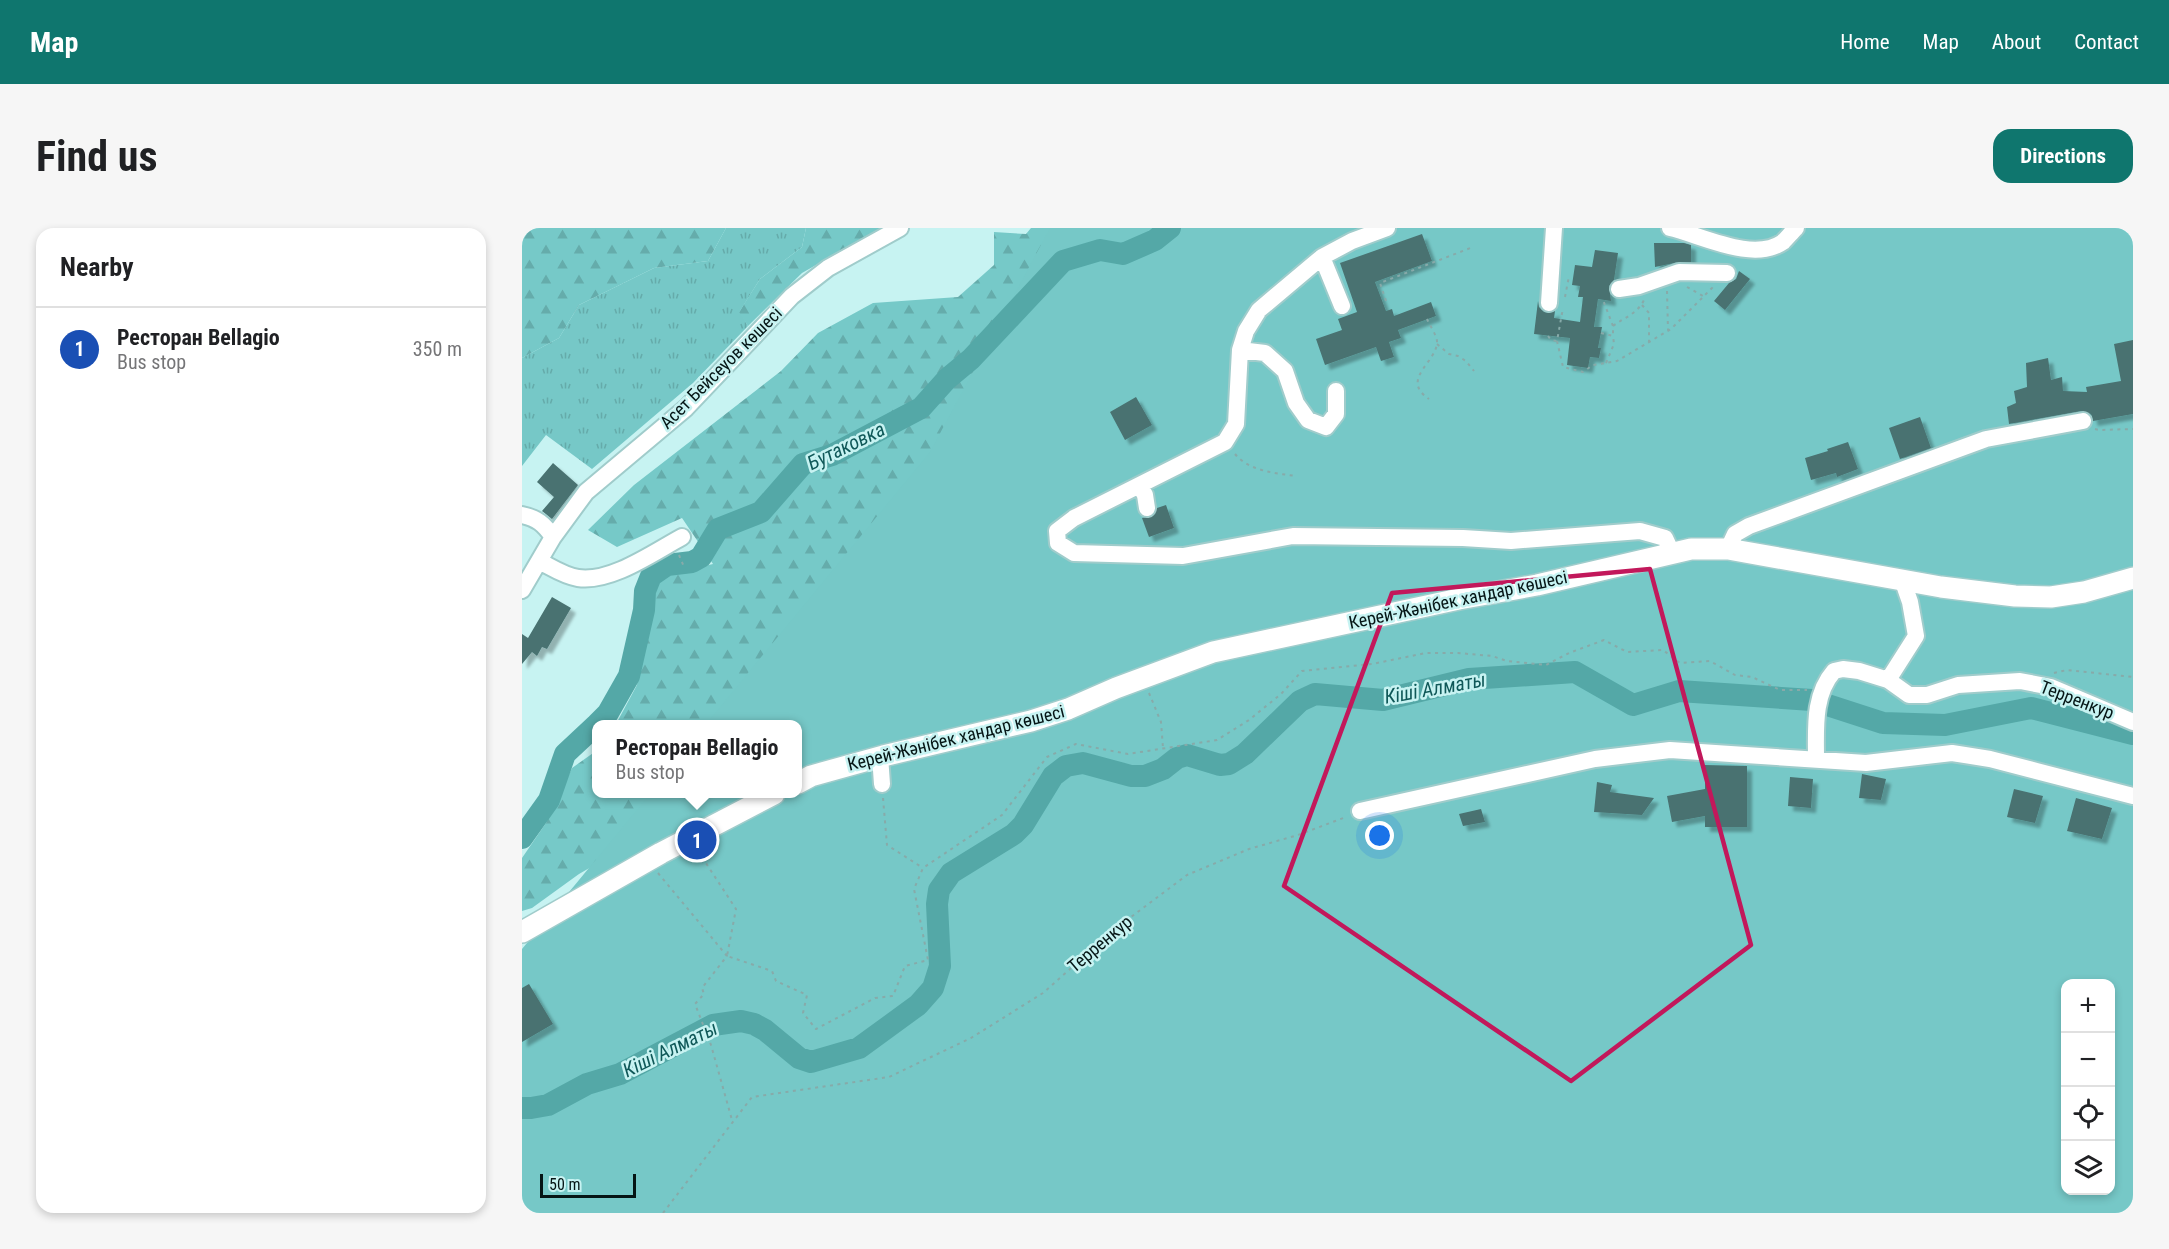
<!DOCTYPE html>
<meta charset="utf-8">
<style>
:root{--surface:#fff;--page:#f6f6f6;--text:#202124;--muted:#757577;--line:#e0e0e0;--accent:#0f766e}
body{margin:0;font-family:"Roboto Condensed",sans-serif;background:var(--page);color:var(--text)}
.controls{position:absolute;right:18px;bottom:18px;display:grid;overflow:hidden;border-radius:12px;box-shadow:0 3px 9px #0003}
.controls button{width:54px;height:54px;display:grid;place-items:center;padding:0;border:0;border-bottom:2px solid var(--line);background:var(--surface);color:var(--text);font:30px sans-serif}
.scale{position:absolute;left:18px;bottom:15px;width:96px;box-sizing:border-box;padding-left:6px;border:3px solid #051515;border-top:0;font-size:16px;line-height:21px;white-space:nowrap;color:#051515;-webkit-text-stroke:4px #c7f3f2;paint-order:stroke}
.you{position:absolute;left:858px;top:608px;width:21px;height:21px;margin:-15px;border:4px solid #fff;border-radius:50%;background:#1a73e8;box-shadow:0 0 0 9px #1a73e833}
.badge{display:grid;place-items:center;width:39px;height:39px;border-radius:50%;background:var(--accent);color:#fff;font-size:20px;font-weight:700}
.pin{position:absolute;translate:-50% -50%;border:3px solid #fff;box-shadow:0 2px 6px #0006}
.popup{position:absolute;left:70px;top:492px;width:210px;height:78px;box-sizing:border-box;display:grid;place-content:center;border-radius:12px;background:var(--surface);filter:drop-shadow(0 2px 4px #0005);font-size:20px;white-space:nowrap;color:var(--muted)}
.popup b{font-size:22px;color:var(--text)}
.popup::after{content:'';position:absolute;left:50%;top:100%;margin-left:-12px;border:12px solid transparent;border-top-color:var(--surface)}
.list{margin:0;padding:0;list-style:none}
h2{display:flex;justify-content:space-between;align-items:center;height:78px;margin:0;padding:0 24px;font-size:26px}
h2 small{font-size:20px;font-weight:400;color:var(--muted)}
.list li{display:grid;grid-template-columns:39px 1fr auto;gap:18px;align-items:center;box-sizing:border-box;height:84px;padding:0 24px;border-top:2px solid var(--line)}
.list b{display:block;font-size:22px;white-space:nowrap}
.list p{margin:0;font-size:20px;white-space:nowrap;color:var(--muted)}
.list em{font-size:20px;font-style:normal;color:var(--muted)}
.icon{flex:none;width:33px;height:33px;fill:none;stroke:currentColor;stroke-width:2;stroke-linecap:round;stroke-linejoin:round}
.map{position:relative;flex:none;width:1611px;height:985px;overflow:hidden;border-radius:18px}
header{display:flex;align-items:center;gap:36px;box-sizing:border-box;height:84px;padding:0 30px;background:var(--accent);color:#fff}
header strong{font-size:28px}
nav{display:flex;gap:33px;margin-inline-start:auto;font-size:21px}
.intro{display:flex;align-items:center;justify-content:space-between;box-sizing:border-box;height:144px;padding:0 36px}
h1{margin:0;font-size:42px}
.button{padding:15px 27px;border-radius:18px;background:var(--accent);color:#fff;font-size:21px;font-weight:700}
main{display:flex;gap:36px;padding:0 36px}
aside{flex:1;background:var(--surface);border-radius:18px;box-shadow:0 3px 9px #0003}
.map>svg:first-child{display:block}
.grass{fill:url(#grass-tufts)}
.forest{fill:url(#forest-firs)}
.green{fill:#76c8c7;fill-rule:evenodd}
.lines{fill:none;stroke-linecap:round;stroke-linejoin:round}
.river{stroke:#54a8a7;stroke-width:22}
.building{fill:#497271;filter:url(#shadow)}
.minor-casing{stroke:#a0cccb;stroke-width:20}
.major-casing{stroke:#a0cccb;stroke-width:24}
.path{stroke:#87aaa9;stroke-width:2;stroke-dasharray:3 4.5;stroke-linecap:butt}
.minor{stroke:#fff;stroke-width:16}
.major{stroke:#fff;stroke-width:21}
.marked{fill:none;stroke:#c2185b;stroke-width:4.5;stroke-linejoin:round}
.labels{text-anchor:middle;stroke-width:5;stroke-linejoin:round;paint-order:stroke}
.street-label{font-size:18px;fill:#051515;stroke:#c7f3f2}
.water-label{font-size:20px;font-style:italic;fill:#0f5858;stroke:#c7f3f2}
</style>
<header>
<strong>Map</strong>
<nav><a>Home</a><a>Map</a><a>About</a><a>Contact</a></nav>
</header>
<div class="intro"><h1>Find us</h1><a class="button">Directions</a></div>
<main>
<aside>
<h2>Nearby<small></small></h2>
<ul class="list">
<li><span class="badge" style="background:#1a4fb4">1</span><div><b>Ресторан Bellagio</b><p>Bus stop</p></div><em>350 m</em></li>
</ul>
</aside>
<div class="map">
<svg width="1611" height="985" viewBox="0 0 1611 985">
<defs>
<pattern id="grass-tufts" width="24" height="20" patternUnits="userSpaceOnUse" patternTransform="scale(1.5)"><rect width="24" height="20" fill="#76c8c7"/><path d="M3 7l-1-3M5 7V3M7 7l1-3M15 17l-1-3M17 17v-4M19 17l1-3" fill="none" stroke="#65abaa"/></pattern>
<pattern id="forest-firs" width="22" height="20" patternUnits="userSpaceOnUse" patternTransform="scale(1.5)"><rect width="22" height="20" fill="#76c9c8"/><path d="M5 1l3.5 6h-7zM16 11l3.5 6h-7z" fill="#65acab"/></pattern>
<filter id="shadow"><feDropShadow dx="5" dy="5" stdDeviation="1.5" flood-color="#0004"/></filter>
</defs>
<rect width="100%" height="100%" fill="#c7f3f2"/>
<path class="grass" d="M204,0H284L280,19L238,51L218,83L226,98L171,155L70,241L24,207L0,238V130L37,110L57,77L132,40L186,33Z"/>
<path class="forest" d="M0,0H204L186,33L132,40L57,77L37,110L0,130Z
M284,0H359L280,45L226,98L217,84L238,51L280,19Z
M509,0H786L276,496H94L115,457L124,390L135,349L191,336L160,290L95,319L66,302L112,257L259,143L296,105L351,75L436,69L472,37V4L504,6Z
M74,523V566H196L57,646L10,680L0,683V630L24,595L50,540Z"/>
<path class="green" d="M528,0H1611V985H0V721L128,566H276V496H184L408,224ZM1544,756H1588V962H1544Z"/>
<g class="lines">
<path class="river" d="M75,496L86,485L107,448L122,382L123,363L129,348L145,337L170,334L179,329L196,301L239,284L281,236L310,227L399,180L425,151L449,131L541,33L578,22L601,26L633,12L648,0
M0,610L27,572L43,526L74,497
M0,880H9L26,877L65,856L98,846L191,797L219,793L232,796L243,802L277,830L289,834L337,820L396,777L411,760L418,738L415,676L417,662L429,645L492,606L501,597L531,548L544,538L561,535L609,548H623L641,541L655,530L665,527L698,537L707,536L723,526L778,473L793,466L861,472L947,451L1053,444L1111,477L1157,463L1290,472L1361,495L1423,497L1509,480L1611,506"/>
</g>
<path class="building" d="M900,6L910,33L853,54L864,83L870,81L872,88L909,74L914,88L876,102L879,110L867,114L872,129L859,133L854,119L803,137L794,111L820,102L816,91L835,84L818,35Z
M1132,15H1162L1169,17V34H1157L1133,39Z
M1073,22L1096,25L1092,52L1087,58L1089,73L1076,71L1072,99H1080L1076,120H1079L1077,130L1068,129L1066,140L1045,137L1048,110L1012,106L1016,73L1017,79L1022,84L1027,85L1033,83L1032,90L1058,94L1061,69H1056L1058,58L1050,57L1053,37L1070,39Z
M1217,43L1228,51L1203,82L1192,73L1207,55L1214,51Z
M1611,112V186L1571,193L1569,186L1559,183L1487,196L1485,179L1494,175L1492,163L1505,159L1504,135L1526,130L1529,152L1540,149L1541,163L1565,164L1564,159L1599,153L1592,116Z
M614,169L630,197L603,212L588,184Z
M1398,189L1409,220L1378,231L1367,200Z
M1326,214L1336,241L1315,249L1314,245L1289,252L1283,230L1306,223L1305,221Z
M31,235L56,257L30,291L20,283L32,269L15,254Z
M644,277L652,300L627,309L620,290L631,288L635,280Z
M30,369L49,380L25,421L20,419L15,428L10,424L0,436V406L6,410Z
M1183,537L1225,538V599H1183V588L1150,594L1145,568L1183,561Z
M1340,546L1364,551L1359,572L1337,570Z
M1268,549L1291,551L1289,580L1266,578Z
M1075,554L1090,557L1088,564L1132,570L1120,587L1072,584Z
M1492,561L1521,568L1513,595L1485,589Z
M1554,570L1590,580L1580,611L1545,603Z
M959,581L963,594L941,598L937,586Z
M7,756L31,796L0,814V760Z"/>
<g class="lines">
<g class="minor-casing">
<path id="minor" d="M865,0L830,13L800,29L737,82L724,103L718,122L714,196L703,214L552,290L535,303L536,315L552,325L661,328L771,308L941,310L989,313L1118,303L1143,310L1150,325
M1148,0C1179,7 1231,35 1261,14C1265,10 1270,4 1274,0
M800,29L820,78
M1097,61L1117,58L1157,44L1205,45
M1027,75L1032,0
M718,122L743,125L763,143L774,175L786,192L804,199L814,186V163
M618,258L623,267L625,280
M0,287C15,290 22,296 31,309
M1206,321L1213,306L1227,298L1464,211L1561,193
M17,333C29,339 42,348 56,350C89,355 132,324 160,309
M0,362L31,309L64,264L164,180L270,68L306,40L378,0
M1366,452L1394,408L1388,374L1380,351
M358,528L360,556
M1294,531C1294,500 1291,467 1312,443L1321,441L1337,443L1366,452L1387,467H1405L1436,457L1498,453L1529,459L1611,494
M838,583L1073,531L1148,522L1344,535L1430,525L1468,531L1611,568"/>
</g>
<g class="major-casing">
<path id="major" d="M276,555L289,548L361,528L509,493L546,481L594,460L691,424L937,371L1015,357L1169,321H1206L1419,359L1493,368L1529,369L1562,364L1611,350
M0,704L139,625L252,566"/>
</g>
<path class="path" d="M1165,59L1181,68
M1145,63L1146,102
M1043,69L1047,48
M864,73L858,55L951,19
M1120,77L1127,85V114
M905,91C908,98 914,106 915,113C916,134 877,151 907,171
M1091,98C1103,89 1115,86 1122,72
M1079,105L1091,108V98L1081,72
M1026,108L1029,112L1035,113L1041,80
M1035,113L1041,139L1061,144L1071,137L1095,133L1149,101L1191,59
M915,116L927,126L936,128L944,133L952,143
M1084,135L1092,116L1091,108
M1573,201L1577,202L1611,201
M713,226C727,243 752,245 774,248
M157,327L162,339
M1532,445L1545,442L1611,449
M627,465L639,494L641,520
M361,570L365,617L401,640
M176,623L214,681L205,728L250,743L254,753L285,767L281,785L294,801L353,770L371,768L383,738L406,732L392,661L401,640L480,587L525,529L554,516L606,526L695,512L727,492L759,466L780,443L850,436L904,425H936L970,428L985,433L1024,437L1047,425L1082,412L1105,424L1141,422L1158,435L1188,433L1213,447L1230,449L1258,462H1285
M136,645L205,728L180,760L182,766L173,776L189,817L210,892
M141,985L230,869L367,849L449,810L521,765L593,701L665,647L727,621L776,607L824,589"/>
<use href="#minor" class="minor"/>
<use href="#major" class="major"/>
</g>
<path class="marked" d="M1128,341L1229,717L1049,853L762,658L870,365Z"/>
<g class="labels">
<g class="street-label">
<text transform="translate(199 140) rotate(-45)" y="6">Асет Бейсеуов көшесі</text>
<text transform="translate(936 372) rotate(-12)" y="6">Керей-Жәнібек хандар көшесі</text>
<text transform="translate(1555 472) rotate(21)" y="6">Терренкур</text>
<text transform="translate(434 510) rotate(-14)" y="6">Керей-Жәнібек хандар көшесі</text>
<text transform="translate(578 716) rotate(-40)" y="6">Терренкур</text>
</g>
<g class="water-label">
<text transform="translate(324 218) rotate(-26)" y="7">Бутаковка</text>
<text transform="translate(913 460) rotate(-10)" y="7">Кіші Алматы</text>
<text transform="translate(148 821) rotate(-26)" y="7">Кіші Алматы</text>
</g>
</g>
</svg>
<div class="controls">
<button>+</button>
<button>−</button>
<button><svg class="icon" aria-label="locate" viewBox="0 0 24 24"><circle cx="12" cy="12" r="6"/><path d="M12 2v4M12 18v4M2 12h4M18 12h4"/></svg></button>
<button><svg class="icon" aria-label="layers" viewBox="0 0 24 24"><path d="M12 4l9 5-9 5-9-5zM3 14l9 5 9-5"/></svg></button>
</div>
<div class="scale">50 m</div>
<div class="you"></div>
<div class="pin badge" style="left:175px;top:612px;background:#1a4fb4">1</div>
<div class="popup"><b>Ресторан Bellagio</b>Bus stop</div>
</div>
</main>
